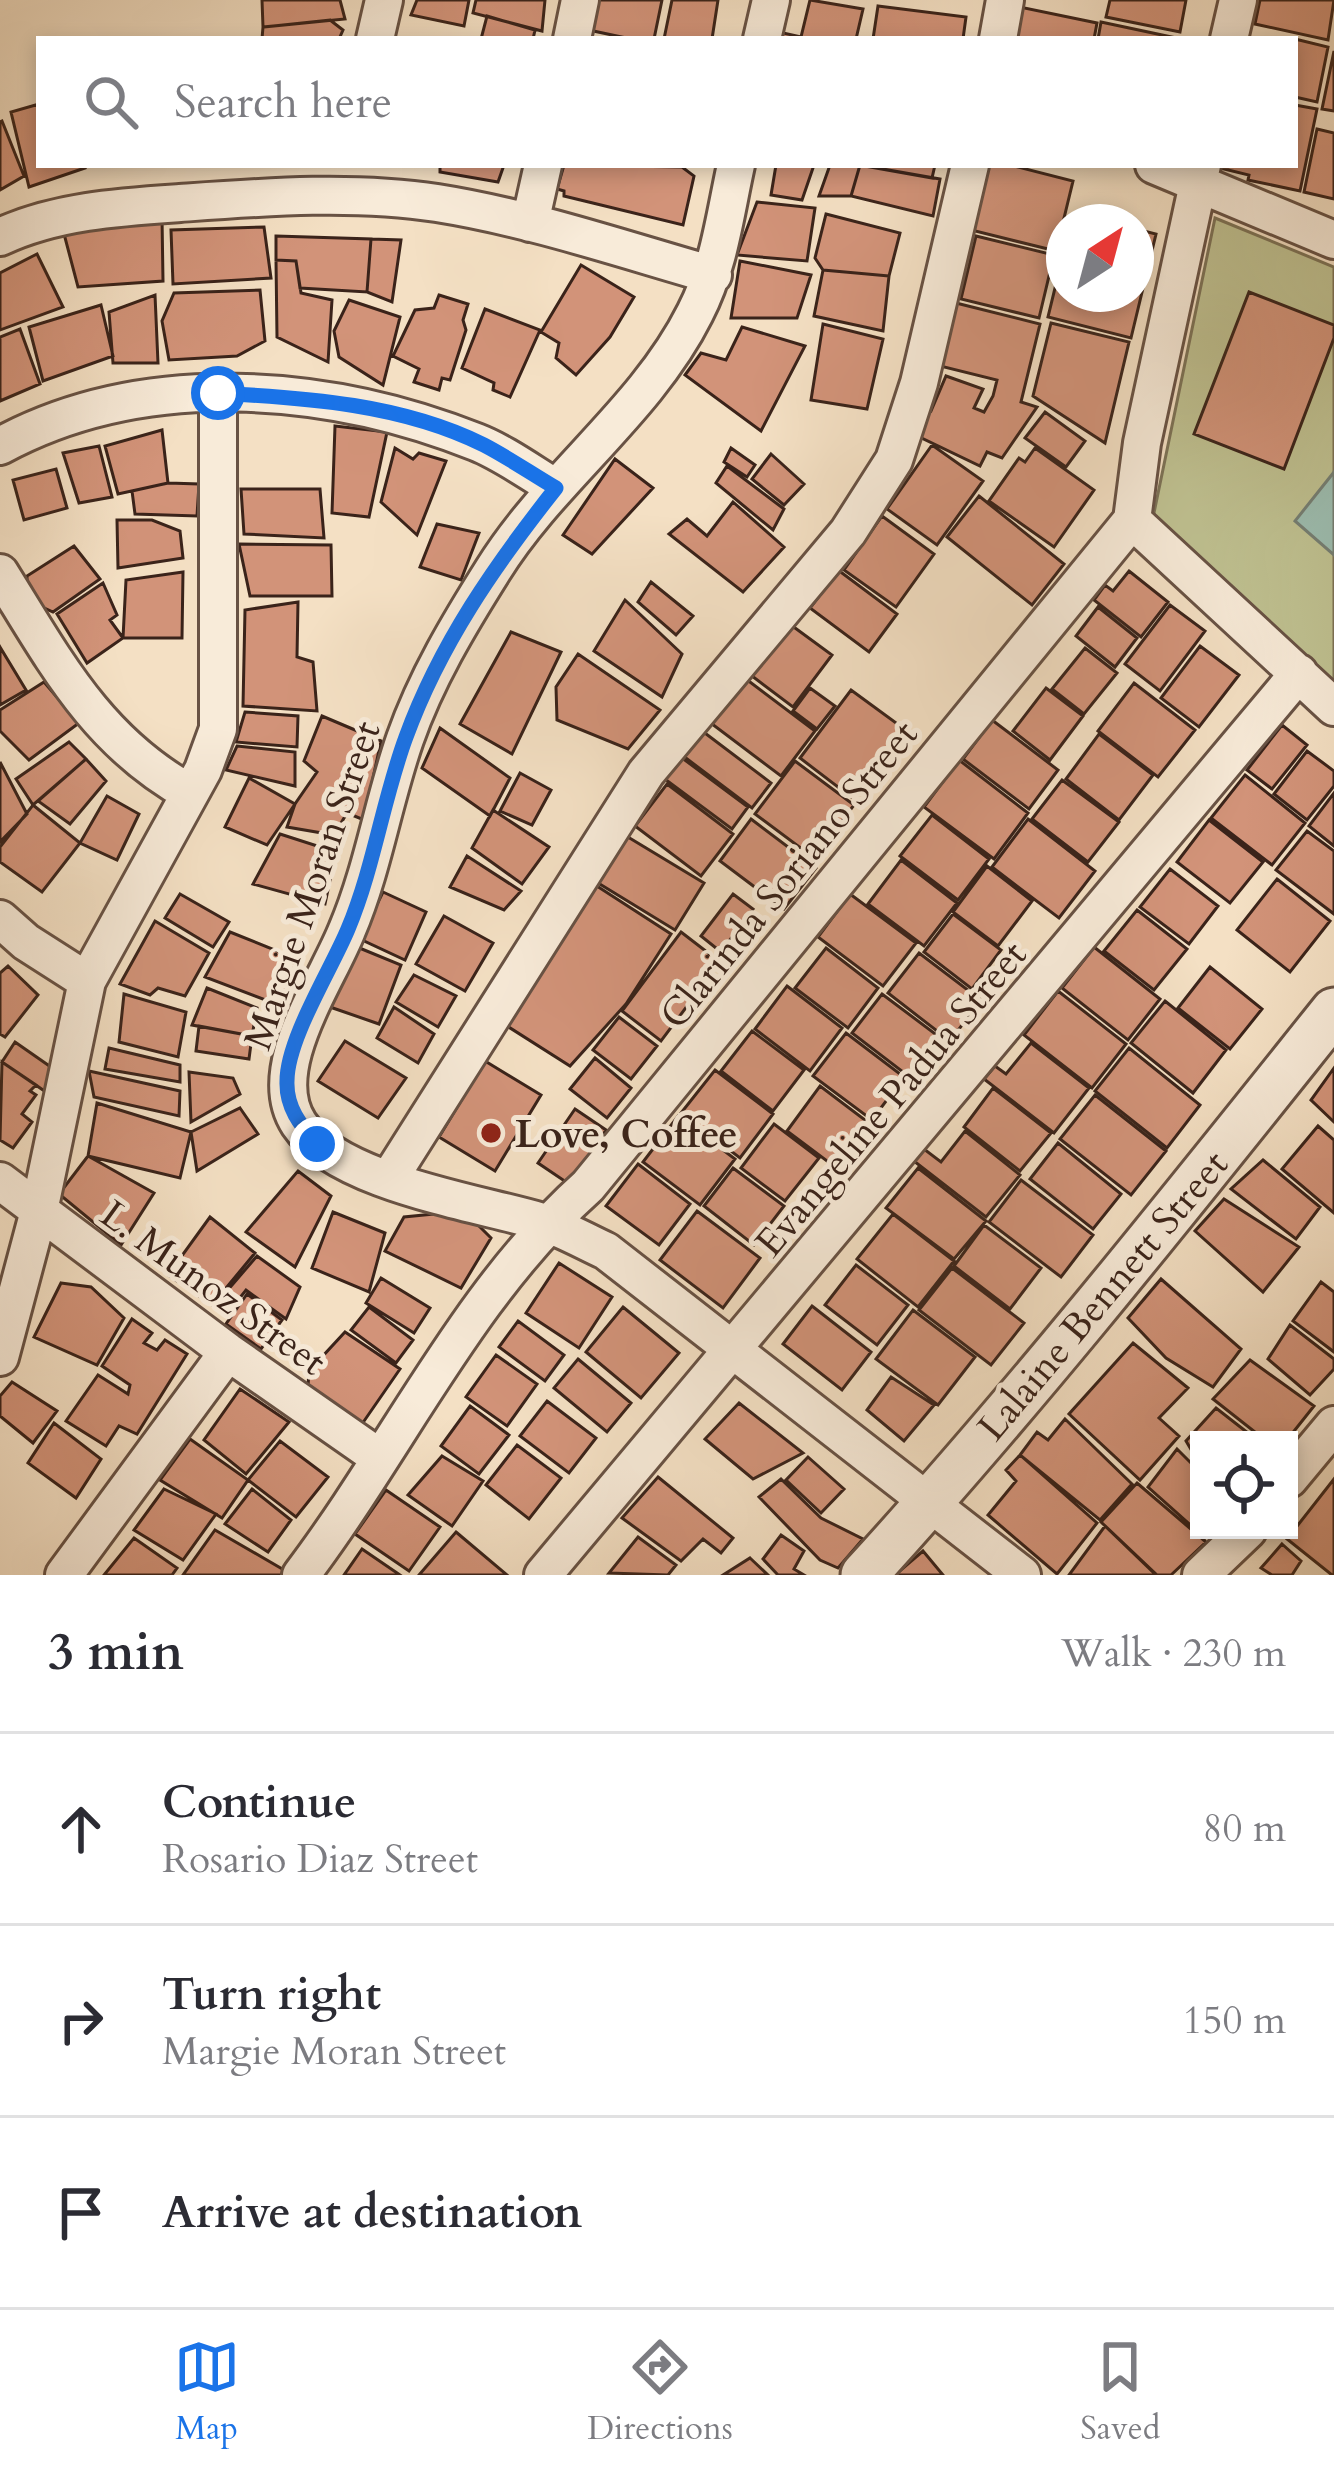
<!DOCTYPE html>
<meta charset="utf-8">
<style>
:root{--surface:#fff;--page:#f2f2f3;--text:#2b2b33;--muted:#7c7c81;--line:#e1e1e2;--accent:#1a73e8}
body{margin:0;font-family:Cardo,serif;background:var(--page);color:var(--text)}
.controls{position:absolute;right:36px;bottom:36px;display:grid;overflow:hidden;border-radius:0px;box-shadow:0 6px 18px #0003}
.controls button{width:108px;height:108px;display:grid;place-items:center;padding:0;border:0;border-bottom:3px solid var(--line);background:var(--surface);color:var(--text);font:60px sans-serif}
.compass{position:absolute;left:1046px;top:204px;width:108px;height:108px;border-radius:50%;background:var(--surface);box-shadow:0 6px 18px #0003;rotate:36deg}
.stop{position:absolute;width:36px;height:36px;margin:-27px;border:9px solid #1a73e8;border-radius:50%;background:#fff}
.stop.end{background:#1a73e8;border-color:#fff;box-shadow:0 3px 12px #0008}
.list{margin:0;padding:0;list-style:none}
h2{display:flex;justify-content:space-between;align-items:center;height:156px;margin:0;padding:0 48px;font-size:51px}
h2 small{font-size:39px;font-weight:400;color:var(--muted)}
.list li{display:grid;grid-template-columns:78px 1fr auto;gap:36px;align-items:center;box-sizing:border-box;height:192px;padding:0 48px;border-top:3px solid var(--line)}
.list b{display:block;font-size:45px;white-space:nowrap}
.list p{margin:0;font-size:39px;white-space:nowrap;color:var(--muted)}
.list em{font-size:39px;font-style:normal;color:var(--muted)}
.icon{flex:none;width:66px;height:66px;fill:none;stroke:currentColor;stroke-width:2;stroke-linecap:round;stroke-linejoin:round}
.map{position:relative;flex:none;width:1334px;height:1575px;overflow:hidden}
.search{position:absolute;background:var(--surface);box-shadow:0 6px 18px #0003;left:36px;right:36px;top:36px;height:132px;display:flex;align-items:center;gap:30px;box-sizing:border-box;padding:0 42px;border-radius:0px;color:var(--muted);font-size:45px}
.sheet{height:732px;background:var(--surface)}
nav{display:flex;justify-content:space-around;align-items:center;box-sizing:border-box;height:168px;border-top:3px solid var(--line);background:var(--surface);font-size:33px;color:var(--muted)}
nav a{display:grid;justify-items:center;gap:6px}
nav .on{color:var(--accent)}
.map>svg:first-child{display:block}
.green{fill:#bfc191;stroke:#7c7256;stroke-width:3}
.water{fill:#9cbdb0;stroke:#757f74;stroke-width:3}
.building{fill:#d29379;stroke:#3a231a;stroke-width:3}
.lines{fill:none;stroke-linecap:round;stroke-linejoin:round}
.minor-casing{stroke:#685244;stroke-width:42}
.tertiary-casing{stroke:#685244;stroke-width:51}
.minor{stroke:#f8ebd9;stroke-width:36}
.tertiary{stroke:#f8ebd9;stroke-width:45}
.route{stroke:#1a73e8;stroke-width:15}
.poi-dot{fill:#8f2418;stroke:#f8ebd9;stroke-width:4.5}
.labels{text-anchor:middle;stroke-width:10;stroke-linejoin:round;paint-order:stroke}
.street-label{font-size:39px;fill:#3a231a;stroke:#f8ebd9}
.poi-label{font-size:39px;font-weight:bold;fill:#3a231a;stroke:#f8ebd9;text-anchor:start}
</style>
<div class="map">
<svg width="1334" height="1575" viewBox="0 0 1334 1575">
<rect width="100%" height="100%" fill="#f4e0c4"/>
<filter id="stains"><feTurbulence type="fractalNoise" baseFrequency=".00167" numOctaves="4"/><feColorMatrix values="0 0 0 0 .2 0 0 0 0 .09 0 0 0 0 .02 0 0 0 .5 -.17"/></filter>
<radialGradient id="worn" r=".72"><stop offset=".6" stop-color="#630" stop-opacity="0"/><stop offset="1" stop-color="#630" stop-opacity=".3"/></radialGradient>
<path class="green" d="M1215,218L1334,267V709L1149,537Z"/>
<path class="water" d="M1334,472V555L1295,521Z"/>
<path class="building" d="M262,0H340L345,19L263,27Z
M417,0H469L464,26L411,15Z
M476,0H545L542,31L473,13Z
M590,0H662L654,39H631L584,29Z
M672,0H718L712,39H664Z
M810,0L863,9L856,39H778L779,32L801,37Z
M1110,0H1186L1180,32L1106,17Z
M1260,0H1334L1328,40L1255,24Z
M878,6L966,17L963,39H873Z
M1015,6L1097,23L1094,39H1009Z
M487,16L535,30L533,39H481Z
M330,20L343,30L339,39H262L263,27Z
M1101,22L1181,39H1098Z
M1295,39L1328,47L1317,102L1295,97Z
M1334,51V111L1322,109Z
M39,104V165H84L85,168L29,187L11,112Z
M1295,105L1317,109L1300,191L1248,180L1249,175L1216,167L1295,165Z
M2,121L24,176L0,190V122Z
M1317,129L1334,133V199L1304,192Z
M440,165H504L498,182L440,172Z
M564,165L682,167L694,176L683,225L564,196V191L557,189Z
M776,165H814L802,200L771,195Z
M830,165H860L851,196H819Z
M859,165H935L932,178Z
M860,165L940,179L933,216L851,196Z
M978,165H1010L1073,181L1056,251L963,228Z
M757,202L815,208L807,261L737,255Z
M826,214L900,233L889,276L823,270L815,258Z
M162,217L163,281L78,287L63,230Z
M264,227L271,278L173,284L171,230Z
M1136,229L1156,234L1131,338L1048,317L1064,251V294H1136Z
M276,236L371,239L367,292L300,288L296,261L276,260Z
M976,236L1054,255L1039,318L961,299Z
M371,239L401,240L392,302L367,292Z
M37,254L63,307L0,330V273Z
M276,260L296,261L301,293L332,300L328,362L277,337Z
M740,261L811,275L797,318H731Z
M581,265L634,297L610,337L576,375L556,358L559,343L541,332Z
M823,270L889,276L883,331L814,316Z
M260,290L265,341L237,356L169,360L162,321L174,293Z
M1249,292L1334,325V338L1284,469L1194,434Z
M155,295L158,363H113L109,312Z
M439,295L468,304L463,320L466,330L450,380L442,378L439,390L414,382L419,369L393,356L415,310L434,308Z
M349,300L400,317L383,385L339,357L334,331Z
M952,302L1040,324L1021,402L1037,407L1002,458L987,452L980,466L905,430L918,405L931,411L946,376L983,389L974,408L984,412L993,396L997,380L936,365Z
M101,305L113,356L43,381L29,327Z
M485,309L540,330L510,397L493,390L494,383L462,368Z
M1051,323L1129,342L1105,443L1033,396Z
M823,324L883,339L867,409L811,400Z
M742,327L805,346L761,431L685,375L701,353L726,360Z
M20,329L40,384L0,401V337Z
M1045,412L1085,441L1066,467L1025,438Z
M335,426L387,432L369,517L332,513Z
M162,430L168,483L118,494L105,446Z
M932,445L983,481L937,545L887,509Z
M99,446L112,497L79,503L63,453Z
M395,448L413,459L419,453L446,461L417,535L381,502Z
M731,448L755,465L747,477L724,462Z
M1035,448L1094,490L1054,547L989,501L1019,458L1025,462Z
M771,454L804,484L784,505L752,479Z
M615,459L653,488L592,554L563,535Z
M727,466L784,509L773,530L716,483Z
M56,469L67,508L24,520L13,480Z
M168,483L199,484L197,516L135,514L132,491Z
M241,489H320L324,538L244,534Z
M979,496L1064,564L1032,605L947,537Z
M733,502L784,547L743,592L669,534L687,519L707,536Z
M882,516L934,554L896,607L844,570Z
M117,520H152L180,531L183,558L118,568Z
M437,524L479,533L461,580L420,567Z
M239,544L331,545L332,596H250Z
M74,546L100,579L53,612L27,600V576Z
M834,567L897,614L869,652L810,608L823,591L818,588Z
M1129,571L1168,602L1141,637L1094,600L1105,585L1113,591Z
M183,572L182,638H123L126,580Z
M651,582L693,616L676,635L638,602Z
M103,583L117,615L110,620L123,638L87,663L57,614Z
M625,600L682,654L662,697L594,651Z
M298,602L297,657L313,662L317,711L243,706L245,610Z
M1170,605L1205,631L1160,691L1125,664Z
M1098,607L1137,638L1115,667L1076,636Z
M791,625L832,655L793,707L752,676Z
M511,632L561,652L512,754L460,724Z
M1200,646L1239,675L1199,727L1161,698Z
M0,647L26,690L0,705Z
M1085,648L1117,673L1084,714L1052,689Z
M578,654L660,710L628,749L557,720L556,687Z
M746,679L815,731L781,776L712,724Z
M44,682L79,723L29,760L0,731V710Z
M1134,683L1195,730L1158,777L1098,731Z
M810,688L835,706L817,729L793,711Z
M1046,688L1083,716L1050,760L1013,731Z
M851,690L903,728L851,797L800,758Z
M245,712L298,716L297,747L236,742Z
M322,716L381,741L364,820L347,813L334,835L287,827L295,804L317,772L304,761Z
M992,720L1058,770L1029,809L963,759Z
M689,721L771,783L752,808L670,746Z
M1282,725L1307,745L1272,789L1247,770Z
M440,728L510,778L490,816L422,768Z
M1099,734L1153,775L1119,820L1066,779Z
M69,742L86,759L33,805L16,779Z
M237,746L295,752V786L226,770Z
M670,749L748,807L732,829L654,771Z
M1307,751L1334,771V786L1307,820L1274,794Z
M86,759L106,781L70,824L38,801Z
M959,760L1028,813L994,859L924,807Z
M795,761L854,805L814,858L755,814Z
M0,762L27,814L0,842Z
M520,773L551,790L532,825L500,811Z
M1245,775L1305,823L1272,865L1211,818Z
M249,778L295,804L267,845L225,827Z
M1062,780L1119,822L1088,862L1032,819Z
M667,784L733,834L701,876L635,826Z
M1334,793V846L1309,826Z
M107,796L139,814L117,860L80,843Z
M33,805L80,843L42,892L0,862V847Z
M493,810L549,847L522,884L472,848Z
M932,815L989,859L958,900L900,856Z
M751,819L816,868L784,909L720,861Z
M1028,819L1095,871L1059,918L992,867Z
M1209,820L1263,862L1230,903L1177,862Z
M613,828L704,883L675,930L585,875Z
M1307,831L1334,851V914L1276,870Z
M280,834L336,852L325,904L253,884Z
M467,856L521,891L504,910L450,887Z
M901,860L957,903L924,946L868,904Z
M987,866L1032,901L998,946L953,912Z
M1170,869L1218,906L1189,944L1140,907Z
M586,879L671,934L626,1004L570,1066L496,1019Z
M1277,879L1330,921L1290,972L1237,930Z
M383,892L426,912L405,960L360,939Z
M180,894L229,922L213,947L165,918Z
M733,894L753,909L721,952L701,936Z
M850,894L916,943L883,986L818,937Z
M1137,910L1187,949L1154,990L1104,951Z
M953,914L1001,950L972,989L924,952Z
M444,916L493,943L465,991L416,964Z
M155,921L209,953L185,996L158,988L150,995L120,984Z
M230,932L302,961L284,1007L205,977Z
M681,932L720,962L661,1041L622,1011Z
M357,947L401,965L379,1024L330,1007Z
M1094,947L1160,999L1128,1040L1062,988Z
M826,948L878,988L848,1028L795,988Z
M919,953L981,1000L950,1041L888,993Z
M8,966L38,995L5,1037L0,1034V973Z
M1210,967L1262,1009L1230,1049L1178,1008Z
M414,975L456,996L438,1027L396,1002Z
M787,986L842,1028L810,1071L755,1029Z
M207,988L257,1008L252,1036L192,1025Z
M1058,991L1126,1044L1092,1088L1024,1035Z
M124,994L186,1012L178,1057L119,1042Z
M882,994L946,1042L916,1082L852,1033Z
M1165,1001L1226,1050L1193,1093L1131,1043Z
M394,1007L434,1034L418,1063L377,1038Z
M619,1017L657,1046L631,1079L593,1050Z
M199,1026L252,1036L249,1059L196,1051Z
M752,1031L804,1070L773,1111L721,1071Z
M846,1033L904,1077L872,1120L813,1076Z
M345,1041L406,1078L378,1118L318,1081Z
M15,1042L58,1072L46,1092L2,1062Z
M1031,1043L1089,1088L1054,1133L984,1079L995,1066L1006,1074Z
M109,1048L180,1065V1082L105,1069Z
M1129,1048L1200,1105L1167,1148L1095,1091Z
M595,1058L631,1088L607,1118L570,1089Z
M485,1061L541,1095L495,1171L439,1137Z
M2,1062L36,1085L30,1091L36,1095L22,1114L32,1122L13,1148L0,1140Z
M1334,1068V1122L1311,1100Z
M715,1070L773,1114L740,1158L681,1113Z
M89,1071L180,1091L179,1116L94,1097Z
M189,1072L233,1078L240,1094L191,1122Z
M820,1086L865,1120L831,1164L787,1131Z
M993,1088L1051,1133L1020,1171L964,1127Z
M1095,1095L1166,1151L1131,1195L1060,1139Z
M97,1103L191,1132L180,1178L88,1156Z
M240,1108L258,1134L197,1171L191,1132Z
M575,1109L606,1130L569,1184L538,1163Z
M678,1116L735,1159L700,1205L643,1162Z
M774,1124L819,1158L785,1201L741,1168Z
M1318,1126L1334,1140V1213L1282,1169Z
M965,1131L1020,1175L986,1217L910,1158L920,1146L941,1162Z
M1058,1143L1121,1194L1093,1229L1030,1179Z
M88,1156L154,1193L121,1245L59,1194Z
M1263,1160L1320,1207L1296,1239L1231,1189Z
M638,1164L690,1204L659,1245L606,1206Z
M733,1168L784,1206L754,1245L704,1206Z
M918,1168L986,1221L954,1259L886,1208Z
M298,1171L331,1196L295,1267L246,1232Z
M1021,1180L1093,1235L1061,1277L989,1222Z
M1224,1199L1299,1247L1263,1292L1195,1231Z
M464,1211L491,1238L461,1288L385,1251L404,1217Z
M697,1211L760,1258L723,1308L660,1260Z
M333,1212L385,1233L369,1292L312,1268Z
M893,1214L954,1261L918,1307L857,1259Z
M210,1217L255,1253L212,1305L168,1275Z
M984,1225L1041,1268L1010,1309L954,1266Z
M257,1256L300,1287L286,1319L246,1290L228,1313L220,1299Z
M559,1263L612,1297L579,1348L526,1313Z
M856,1265L908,1305L877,1345L825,1305Z
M952,1268L1024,1323L991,1365L919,1310Z
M381,1278L430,1308L414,1333L366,1303Z
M1161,1279L1241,1349L1213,1387L1166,1358L1128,1318Z
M1321,1282L1334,1292V1352L1293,1321Z
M61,1283L91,1287L124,1318L97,1365L34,1337Z
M247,1294L282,1320L261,1349L226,1324Z
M812,1306L871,1352L842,1390L783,1344Z
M369,1307L413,1340L396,1363L351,1330Z
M623,1307L679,1353L641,1398L586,1352Z
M913,1310L975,1357L938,1405L876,1359Z
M132,1319L152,1333L144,1343L157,1350L165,1340L187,1354L137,1434L119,1426L106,1446L66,1421L98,1375L128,1394L130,1385L102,1366Z
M518,1321L564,1355L545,1381L499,1347Z
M1290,1325L1334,1359V1369L1310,1395L1268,1359Z
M345,1332L400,1369L362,1424L308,1386L309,1371Z
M1133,1343L1188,1388L1159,1418L1179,1436L1140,1480L1069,1414Z
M496,1355L537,1384L507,1426L466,1397Z
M578,1359L631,1403L607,1432L554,1388Z
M1250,1360L1314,1406L1287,1440H1265L1213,1399Z
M891,1377L934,1405L904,1441L867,1410Z
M12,1382L57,1411L33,1443L0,1416V1396Z
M240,1389L289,1422L246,1474L204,1440Z
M547,1401L596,1438L569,1473L520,1436Z
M739,1403L803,1453L753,1479L705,1439Z
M470,1406L509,1435L479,1474L441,1446Z
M1216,1408L1257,1440H1199V1463L1186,1441Z
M1065,1419L1132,1484L1100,1520L1020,1455L1037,1432L1048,1440Z
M54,1423L101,1459L76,1498L28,1463Z
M190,1439L248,1480L222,1518L160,1480Z
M280,1441L328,1477L296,1517L248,1480Z
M517,1445L561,1478L529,1519L486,1485Z
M1177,1449L1199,1471V1530H1211L1205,1538L1148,1487Z
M1020,1455L1097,1523L1057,1574L988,1515L1016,1481L1006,1470Z
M442,1456L483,1481L452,1526L408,1495Z
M808,1457L844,1489L821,1513L786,1480Z
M658,1477L733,1538L721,1553L703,1539L681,1561L622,1518Z
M781,1479L821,1518L863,1539L838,1568L820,1560L759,1497Z
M1334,1479V1575H1332L1287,1539Z
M1137,1483L1206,1542L1171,1575H1157L1101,1522Z
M164,1489L216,1514L183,1560L134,1530Z
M252,1489L291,1520L268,1552L225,1524Z
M386,1490L440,1527L409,1571L355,1534Z
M1105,1526L1155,1574L1154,1575H1069Z
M215,1530L284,1570L281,1575H183Z
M456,1532L507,1575H419Z
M781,1535L804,1551L794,1569L804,1575H778L763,1559Z
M638,1537L676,1565L668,1575L609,1573Z
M134,1538L177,1568L172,1575H104Z
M1282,1544L1301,1561L1292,1575H1272L1261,1568Z
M362,1549L400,1575H344Z
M923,1551L943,1575H895Z
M750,1558L768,1575H723Z"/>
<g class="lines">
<g class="minor-casing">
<path id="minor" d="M375,39L384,0
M572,39L580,0
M762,39L771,0
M998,39L1005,0
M1229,39L1238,0
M736,165C725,215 719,267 695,313C646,411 550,478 493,570C459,624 426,679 405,739C383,802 373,869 347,930C326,983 263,1070 299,1124C338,1182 474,1202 539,1221C562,1228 584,1241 606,1251L1022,1575
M1154,165L1334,240
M530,223L543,165
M0,237C55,211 120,207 180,203C264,197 353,190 437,203C531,218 622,249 713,275
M0,446C144,368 328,383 476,442C504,453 531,473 556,488
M1132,520L1334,707
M0,573C55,661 96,741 190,793
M0,919L26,942L87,981
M389,1179L646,773L848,532L894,460L919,383L970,165
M0,1181L228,1352L380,1458
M0,1357L39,1211L87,981L203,770L218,729V393
M1289,1479L1334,1425
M64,1575L228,1352
M301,1575C398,1447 467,1294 588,1186L1132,520L1142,443L1202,165
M543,1575L1299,673
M1201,1575L1248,1530"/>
</g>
<g class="tertiary-casing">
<path id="tertiary" d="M864,1575C1029,1394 1181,1202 1334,1011"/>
</g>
<use href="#minor" class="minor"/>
<use href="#tertiary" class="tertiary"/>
</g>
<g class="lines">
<path class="route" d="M218,393C307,398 402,404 484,445C509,458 532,474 556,488C495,565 440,644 406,737C383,799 374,867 348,929C331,970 287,1039 287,1081C286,1107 300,1125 317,1144"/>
</g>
<circle class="poi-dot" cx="491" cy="1133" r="12"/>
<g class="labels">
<g class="street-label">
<text transform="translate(788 874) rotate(-51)" y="14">Clarinda Soriano Street</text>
<text transform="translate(311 885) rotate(-71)" y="14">Margie Moran Street</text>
<text transform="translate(890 1098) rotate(-50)" y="14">Evangeline Padua Street</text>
<text transform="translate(214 1287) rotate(36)" y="14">L. Munoz Street</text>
<text transform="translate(1102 1295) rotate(-50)" y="14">Lalaine Bennett Street</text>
</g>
<g class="poi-label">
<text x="515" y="1147">Love, Coffee</text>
</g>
</g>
<rect width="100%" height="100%" filter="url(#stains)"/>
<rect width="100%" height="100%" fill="url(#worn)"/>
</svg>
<div class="controls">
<button><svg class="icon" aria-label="locate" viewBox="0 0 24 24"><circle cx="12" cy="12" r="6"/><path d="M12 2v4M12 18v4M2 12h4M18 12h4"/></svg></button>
</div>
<svg class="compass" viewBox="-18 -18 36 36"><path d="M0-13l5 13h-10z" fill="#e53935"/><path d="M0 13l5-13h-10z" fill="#7c7c81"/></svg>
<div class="stop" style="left:218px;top:393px"></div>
<div class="stop end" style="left:317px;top:1144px"></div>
<div class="search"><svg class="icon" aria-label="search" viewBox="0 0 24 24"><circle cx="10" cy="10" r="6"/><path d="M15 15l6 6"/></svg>Search here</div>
</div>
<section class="sheet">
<h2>3 min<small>Walk · 230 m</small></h2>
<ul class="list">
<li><svg class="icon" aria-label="ahead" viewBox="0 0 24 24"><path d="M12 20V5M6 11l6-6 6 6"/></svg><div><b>Continue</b><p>Rosario Diaz Street</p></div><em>80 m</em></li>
<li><svg class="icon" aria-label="right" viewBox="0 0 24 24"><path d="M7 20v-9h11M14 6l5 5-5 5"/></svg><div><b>Turn right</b><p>Margie Moran Street</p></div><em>150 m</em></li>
<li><svg class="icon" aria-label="arrive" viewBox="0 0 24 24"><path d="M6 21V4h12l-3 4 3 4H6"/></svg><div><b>Arrive at destination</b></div></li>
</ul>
</section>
<nav>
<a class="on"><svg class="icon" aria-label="map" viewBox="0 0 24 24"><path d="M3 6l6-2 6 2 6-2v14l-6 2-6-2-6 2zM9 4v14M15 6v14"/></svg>Map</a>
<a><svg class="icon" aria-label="directions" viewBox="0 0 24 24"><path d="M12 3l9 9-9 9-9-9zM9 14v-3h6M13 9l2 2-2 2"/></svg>Directions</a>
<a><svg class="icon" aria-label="saved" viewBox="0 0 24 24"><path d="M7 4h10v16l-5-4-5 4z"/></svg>Saved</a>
</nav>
